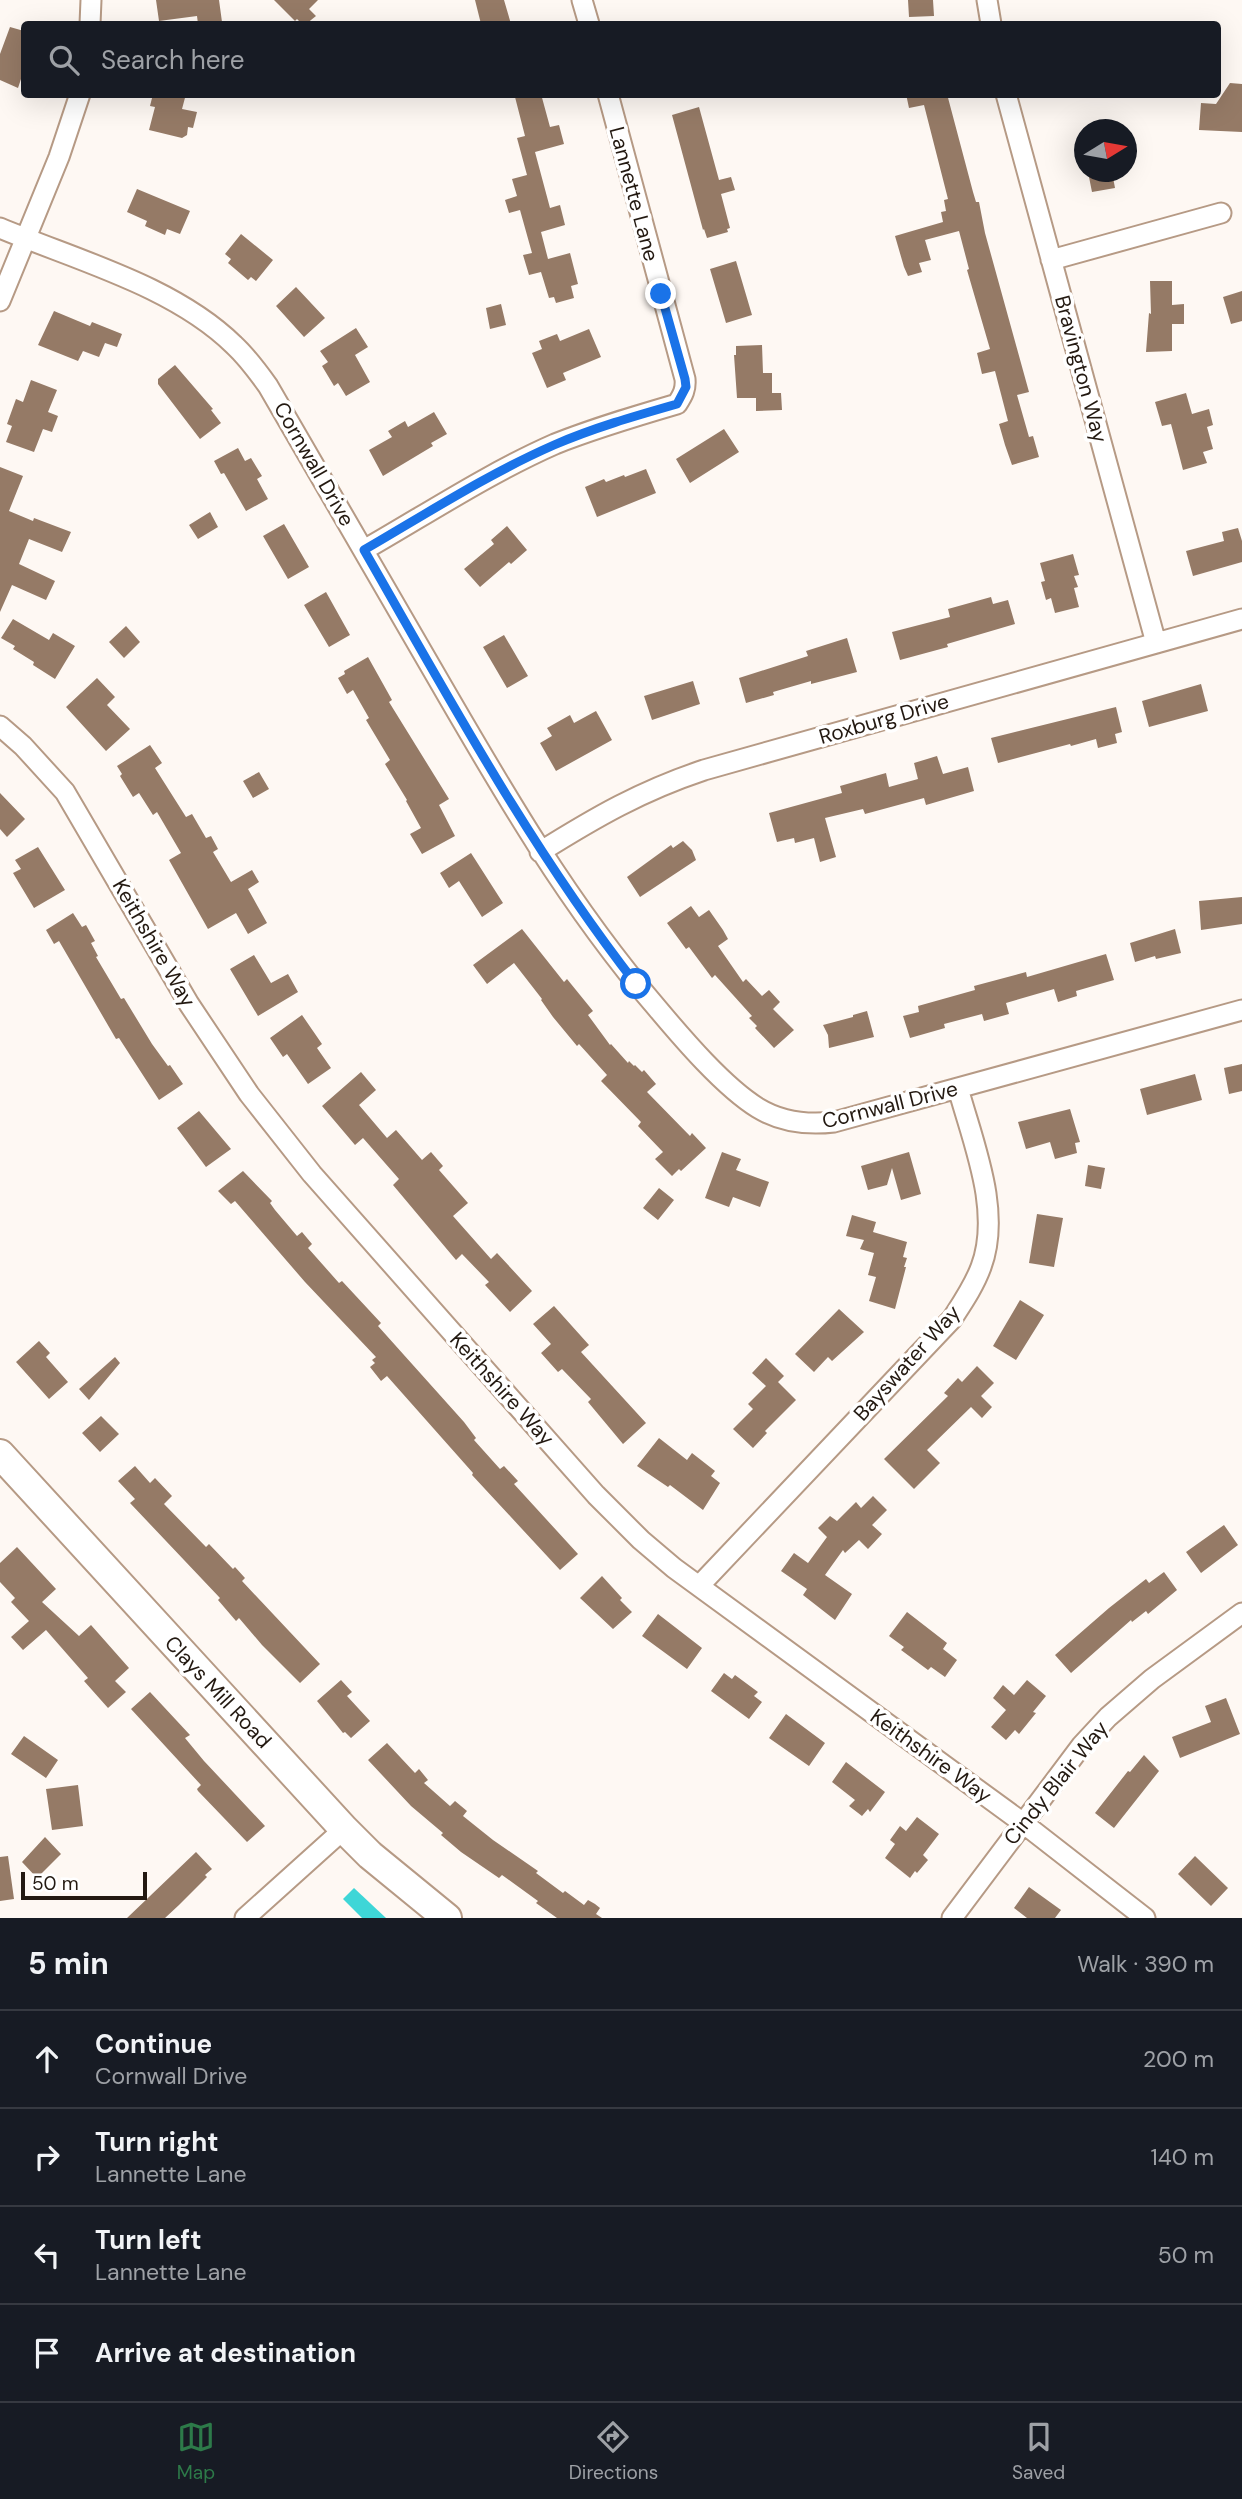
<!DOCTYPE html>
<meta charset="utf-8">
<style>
:root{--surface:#171b24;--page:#242831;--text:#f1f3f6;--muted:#9ea1a6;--line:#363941;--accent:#2d7a49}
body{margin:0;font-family:"DM Sans",sans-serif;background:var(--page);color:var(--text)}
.compass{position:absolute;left:1074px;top:119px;width:63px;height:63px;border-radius:50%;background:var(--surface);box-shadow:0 7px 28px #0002;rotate:79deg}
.scale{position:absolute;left:21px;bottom:18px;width:126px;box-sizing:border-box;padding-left:7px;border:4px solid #231911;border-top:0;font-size:19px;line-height:24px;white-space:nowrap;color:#231911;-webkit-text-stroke:5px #fff;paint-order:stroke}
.stop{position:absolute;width:21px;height:21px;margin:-16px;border:5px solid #1a73e8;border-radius:50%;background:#fff}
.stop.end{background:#1a73e8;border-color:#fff;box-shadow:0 2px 7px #0008}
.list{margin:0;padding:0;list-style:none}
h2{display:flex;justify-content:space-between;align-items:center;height:91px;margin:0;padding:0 28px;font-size:30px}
h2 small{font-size:23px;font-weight:400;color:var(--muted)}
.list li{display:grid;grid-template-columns:46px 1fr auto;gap:21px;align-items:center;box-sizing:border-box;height:98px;padding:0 28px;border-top:2px solid var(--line)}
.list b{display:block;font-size:26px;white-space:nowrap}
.list p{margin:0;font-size:23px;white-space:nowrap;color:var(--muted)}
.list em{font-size:23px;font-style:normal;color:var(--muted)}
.icon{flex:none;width:38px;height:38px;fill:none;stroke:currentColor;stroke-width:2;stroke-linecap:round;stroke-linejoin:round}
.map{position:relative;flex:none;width:1242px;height:1918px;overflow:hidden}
.search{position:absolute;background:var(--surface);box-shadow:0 7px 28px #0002;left:21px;right:21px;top:21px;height:77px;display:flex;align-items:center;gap:18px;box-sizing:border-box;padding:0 24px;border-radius:7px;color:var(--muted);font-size:26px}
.sheet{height:483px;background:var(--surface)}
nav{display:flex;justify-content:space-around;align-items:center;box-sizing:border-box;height:98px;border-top:2px solid var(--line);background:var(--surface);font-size:19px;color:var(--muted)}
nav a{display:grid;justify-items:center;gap:4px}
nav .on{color:var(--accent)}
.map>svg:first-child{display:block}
.water{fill:#3ed6d7}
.building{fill:#957a66}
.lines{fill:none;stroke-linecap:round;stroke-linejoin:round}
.street-casing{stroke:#b69a85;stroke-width:23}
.secondary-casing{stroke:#b69a85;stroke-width:32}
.street{stroke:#fff;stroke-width:19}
.secondary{stroke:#fff;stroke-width:28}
.route{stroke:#1a73e8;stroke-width:9}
.labels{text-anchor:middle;stroke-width:7;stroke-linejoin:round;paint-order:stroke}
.street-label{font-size:21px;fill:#231911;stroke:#fff}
</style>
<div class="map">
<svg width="1242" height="1918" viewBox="0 0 1242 1918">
<rect width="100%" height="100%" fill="#fef8f3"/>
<path class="water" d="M354,1888L386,1918H362L343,1899Z"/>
<path class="building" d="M156,0H219L222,22L198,24L197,16L159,21Z
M274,0H318L309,9L316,16L306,24H302L297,19L295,21Z
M475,0H504L511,24H481Z
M908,0H933L934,16L909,17Z
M10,27L24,31V70L18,88L0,80V54Z
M1230,83L1242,84V132L1199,130L1201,103L1216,104Z
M153,94H186L182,109L197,112L193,128L188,127L187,135L182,138L149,130L155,107L150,106Z
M525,94H541L550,127L559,125L564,144L535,152L550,208L560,205L565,225L541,232L548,259L570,253L578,284L571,286L574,298L556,303L554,297L549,298L541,272L529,275L523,255L532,253L520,210L509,213L505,200L517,196L512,179L527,175L517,138L525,136L515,97Z
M906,94H947L973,192L976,202H979L985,233L1029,392L1017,395L1029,437L1033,436L1039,457L1012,465L1005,445L999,424L1008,421L995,371L982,374L977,353L990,349L967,270L969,269L959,231L925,240L931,260L919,263L922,272L908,276L904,267L895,236L943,222L941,212L946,211L944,200L948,199L924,105L909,108Z
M699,107L719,180L731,177L735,190L721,194L730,228L727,229L728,232L707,238L704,229L703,230L672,115Z
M1088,172H1112L1115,188L1092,192Z
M137,189L190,211L180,234L167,229L165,235L145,226L147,221L127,212Z
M241,234L273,260L256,281L251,277L248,280L228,263L231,259L225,254Z
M736,261L752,315L726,323L710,269Z
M1150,281H1172V305L1184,304V324H1172V351L1146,352L1149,313L1151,314Z
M296,287L325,318L304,337L276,306Z
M1242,291V321L1231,324L1223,297Z
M501,304L506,325L490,329L486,308Z
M54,311L90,326L92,322L122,334L117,347L105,343L99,357L83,351L78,361L38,345Z
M356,328L368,347L355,355L370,382L346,396L338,383L334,386L322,366L328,362L320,351Z
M589,329L601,357L563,373L566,380L547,388L532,353L542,349L539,341L557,334L560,341Z
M762,345L763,373H772V393H781L782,410L756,411V398H737L734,355H736V346Z
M175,365L213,409L211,410L221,423L200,439L158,384V379Z
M31,380L57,390L48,412L58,416L52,432L43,429L34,452L6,442L12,426L7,424L16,399L23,402Z
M1186,393L1192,414L1209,409L1213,425L1207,427L1213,449L1203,452L1207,463L1183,470L1171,424L1162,426L1155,402Z
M434,412L447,434L431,443L433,446L383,476L369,450L392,437L388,431L405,421L408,427Z
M724,429L739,452L690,483L676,459Z
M238,448L245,461L251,458L262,476L257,479L268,499L246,511L224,473L221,474L214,461Z
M0,467L23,476L9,511L33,521L34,518L71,532L62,552L29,539L19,564L55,581L46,600L12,585L0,612Z
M646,469L656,493L597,517L585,487L604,479L606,482L624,475L625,477Z
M210,512L218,527L198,539L189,525Z
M284,524L309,567L288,579L263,536Z
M507,526L527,550L511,564L509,562L480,587L464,569L494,544L491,540Z
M1238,528L1242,541V562L1193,576L1186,551L1224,541L1222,532Z
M1073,554L1079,575L1074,576L1078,587L1074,588L1079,607L1055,613L1051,598L1046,600L1041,582L1045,581L1040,563Z
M326,592L350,635L329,647L304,605Z
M991,597L993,604L1008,600L1015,624L947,644L948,647L900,660L892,632L950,617L948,609Z
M13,619L49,640L53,633L75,646L55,679L33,665L34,662L13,649L15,646L1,638Z
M126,626L140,642L124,658L109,642Z
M504,635L528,676L507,688L483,647Z
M847,638L857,672L811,684V681L773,692L774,695L746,703L739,678L808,656L806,651Z
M368,657L392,700L389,702L449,799L439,805L455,836L422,854L410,834L421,828L406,801L407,800L385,764L390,760L366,720L369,718L353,690L347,694L338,678L345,674L344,671Z
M97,678L115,697L107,705L130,729L106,751L66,707Z
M693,681L700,704L652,720L644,696Z
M1201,684L1208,711L1149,727L1142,701Z
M1116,707L1122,732L1115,734L1117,743L1098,748L1096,739L1071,746L1070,744L998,763L991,738Z
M596,711L612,740L556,771L540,743L552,736L547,728L570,715L574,723Z
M150,745L162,763L155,768L186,817L192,814L206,838L211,836L218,849L213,852L231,882L252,870L259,882L248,889L267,923L248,934L236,913L208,929L169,860L181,853L157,812L153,815L139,793L133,797L120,776L122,774L117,766Z
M937,756L943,774L968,767L974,791L926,805L924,798L865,814L863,809L825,818L836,857L820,862L814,838L795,843L794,838L777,842L769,813L842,793L840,786L886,773L889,787L918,779L914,763Z
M259,772L269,789L253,798L243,781Z
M0,793L25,819L7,837L0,829Z
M683,841L692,850L696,860L640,897L627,877L671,845L673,848Z
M38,847L65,890L34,908L13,873L21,869L15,860Z
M471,853L503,903L482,917L459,881L449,888L440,873Z
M1242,897V924L1201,930L1199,901Z
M691,906L699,917L709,910L723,930L728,939L718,946L743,982L746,979L762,996L769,990L780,1002L773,1009L794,1030L774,1048L755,1028L757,1026L749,1018L752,1016L715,975L712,978L689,947L686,949L667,923Z
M73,913L82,927L86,925L95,941L91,943L98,956L96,957L121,999L124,998L152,1044L168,1066L170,1065L183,1084L159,1100L119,1038L116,1039L59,941L54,944L46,930Z
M522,929L564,982L567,979L593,1011L588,1015L610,1045L611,1044L628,1063L629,1061L634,1066L635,1065L642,1072L644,1070L656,1084L647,1092L690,1136L692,1133L706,1148L681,1171L679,1169L672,1176L655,1159L663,1152L638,1126L641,1122L601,1081L607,1075L579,1044L577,1046L553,1017L541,1000L542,999L514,963L487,984L473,965Z
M1175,929L1181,953L1156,959L1155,956L1135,962L1130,943Z
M1106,954L1114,980L1076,991L1077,996L1058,1002L1054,989L1006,1003L1009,1014L984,1021L982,1014L944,1024L945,1028L910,1038L903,1016L919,1012L918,1006L975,990L974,986L1026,972L1027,977Z
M254,955L271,983L288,974L298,992L258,1016L230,969Z
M867,1011L874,1037L829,1048L828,1035L823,1025L853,1017V1015Z
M302,1015L322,1044L317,1048L331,1068L308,1084L287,1054L283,1057L270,1038Z
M1242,1064V1091L1229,1094L1224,1068Z
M361,1072L376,1090L359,1105L387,1138L396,1130L422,1160L431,1152L443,1166L439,1170L468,1203L453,1216L491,1259L497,1253L532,1291L510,1312L485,1285L489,1282L462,1254L456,1260L419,1216L393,1185L399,1179L363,1138L355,1145L322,1106Z
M1195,1074L1202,1100L1147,1115L1140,1089Z
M1070,1109L1080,1142L1075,1143L1077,1153L1055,1159L1050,1142L1026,1149L1018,1122Z
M199,1111L231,1149L206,1167L177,1128Z
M722,1152L741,1159L736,1170L769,1182L760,1207L733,1197L729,1207L705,1198Z
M909,1152L921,1194L901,1200L892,1168L887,1185L868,1190L861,1166Z
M1088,1165L1105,1168L1101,1189L1085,1186Z
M243,1171L272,1201L270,1203L275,1210L297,1236L302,1232L312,1244L308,1248L339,1283L342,1281L381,1323L378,1326L464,1422L476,1438L474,1440L500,1469L504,1466L518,1481L514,1484L578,1554L560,1570L472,1475L473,1473L387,1376L381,1381L370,1367L375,1363L372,1360L376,1357L305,1282L235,1201L231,1204L218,1191Z
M659,1188L674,1200L658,1220L643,1208Z
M1037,1214L1063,1218L1054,1267L1029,1263Z
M852,1215L876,1222L873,1232L907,1242L903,1257L907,1258L904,1267H906L895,1309L869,1301L876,1277L868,1275L874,1253L860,1249L864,1240L846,1236Z
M1020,1300L1044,1315L1016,1360L993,1346Z
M554,1306L589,1345L581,1352L646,1423L623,1444L588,1402L591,1399L562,1369L558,1372L541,1353L551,1344L533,1324Z
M839,1309L864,1332L832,1361L828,1357L814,1372L795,1354Z
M39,1341L50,1353L46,1357L68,1382L49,1399L16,1362Z
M115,1357L120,1363L89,1400L79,1389Z
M766,1358L784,1376L778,1382L796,1400L765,1431L767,1433L753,1448L733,1429L753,1409L748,1404L766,1386L752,1373Z
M977,1366L994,1383L981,1396L992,1407L982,1418L971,1407L927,1450L940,1463L914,1489L884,1459L948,1396L944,1393L958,1378L962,1382Z
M101,1416L119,1434L100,1452L82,1433Z
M659,1438L687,1460L692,1453L715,1471L711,1476L720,1483L703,1510L670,1485L668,1487L637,1466Z
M135,1466L150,1483L155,1478L172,1496L164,1504L206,1547L209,1544L233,1569L235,1567L245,1578L242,1581L320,1664L300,1683L262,1645L239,1618L236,1621L218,1600L220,1598L130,1503L135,1499L118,1481Z
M873,1496L887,1510L872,1525L882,1534L868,1549L859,1540L845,1553L843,1550L825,1575L852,1594L835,1620L803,1595L807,1589L781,1571L794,1553L808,1563L827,1537L818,1528L830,1516L837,1521L856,1502L861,1508Z
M1224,1525L1238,1545L1201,1573L1186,1552Z
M17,1547L56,1589L42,1602L79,1636L91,1625L129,1668L115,1681L126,1692L108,1708L84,1681L88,1678L46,1630L23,1650L11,1637L29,1621L11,1602L15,1598L0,1582V1563Z
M1164,1572L1177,1590L1148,1614L1146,1611L1132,1622L1131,1620L1071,1673L1055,1655L1109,1608L1146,1579L1149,1583Z
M602,1576L622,1598L620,1600L632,1612L613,1629L580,1598Z
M907,1612L947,1643L943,1649L957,1660L945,1677L931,1667L928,1670L901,1650L904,1647L889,1636Z
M658,1614L702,1648L687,1669L642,1636Z
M724,1673L732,1679L735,1675L758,1692L754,1696L762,1702L749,1719L711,1691Z
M341,1680L352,1692L347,1696L370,1721L351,1738L345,1732L343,1733L317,1701Z
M1027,1680L1046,1696L1033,1712L1036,1713L1019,1734L1015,1730L1006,1740L991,1727L1006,1710L993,1698L1003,1685L1014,1695Z
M150,1692L190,1735L185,1738L204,1761L265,1826L247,1842L198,1791L197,1789L201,1785L131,1709Z
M1226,1698L1240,1734L1180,1758L1172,1737L1211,1722L1205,1706Z
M786,1714L825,1743L809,1766L769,1738Z
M24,1736L58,1760L46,1778L11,1754Z
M387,1743L415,1773L419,1769L428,1780L424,1783L450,1806L455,1801L467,1811L463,1816L493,1840L538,1871L536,1873L563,1893L565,1891L584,1905L588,1900L595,1904L600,1908L596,1914L602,1918H557L536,1903L538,1901L502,1875L499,1878L461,1852L441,1835L443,1833L411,1806L368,1760Z
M1144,1755L1159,1771L1114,1828L1095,1813L1128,1771L1130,1772Z
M846,1762L885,1792L870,1812L868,1809L862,1816L849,1806L855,1800L832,1782Z
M78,1785L83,1826L52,1830L46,1789Z
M917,1817L939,1834L923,1855L928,1860L917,1873L915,1871L910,1878L885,1858L895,1844L890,1840L900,1826L906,1831Z
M45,1837L61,1854L37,1878L22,1862Z
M196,1852L212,1869L205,1875L207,1877L179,1905L165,1918H127Z
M8,1856L14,1899L0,1901V1857Z
M1195,1856L1228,1888L1211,1906L1178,1874Z
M1029,1887L1061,1910L1055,1918H1027L1014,1908Z"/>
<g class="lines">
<g class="street-casing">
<path id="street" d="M582,0L589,24
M987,0L991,24
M90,24L91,0
M1006,94L1156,643
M0,228C76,260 174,286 234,345C247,357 258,372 268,386C324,482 380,578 435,674C502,790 569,906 657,1008C683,1039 724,1087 758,1108C781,1122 808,1125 834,1122L1242,1010
M1051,260L1221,213
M0,301L59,157L80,94
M364,550C427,514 489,473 555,444C595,428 636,416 677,404C683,395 686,389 685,379L608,94
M0,726L23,746L65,792L189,1004L249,1094L312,1174L596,1495L641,1540L674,1568L1023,1823L1145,1918
M540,852C596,817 641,791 704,770L1242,619
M699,1586L952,1319C963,1302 974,1286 981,1267C1002,1211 973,1143 958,1088
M245,1918L344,1829
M952,1918L1082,1745L1108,1717L1152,1679L1242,1613"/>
</g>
<g class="secondary-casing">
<path id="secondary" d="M0,1454L344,1829L370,1855L447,1918"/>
</g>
<use href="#street" class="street"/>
<use href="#secondary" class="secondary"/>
</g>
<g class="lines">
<path class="route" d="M636,984C530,848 449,698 364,550C426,514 488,474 554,445C593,428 635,416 677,404L686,387L685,379L661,294"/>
</g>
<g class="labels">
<g class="street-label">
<text transform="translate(634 194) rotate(75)" y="7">Lannette Lane</text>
<text transform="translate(1081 369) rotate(75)" y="7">Bravington Way</text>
<text transform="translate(314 464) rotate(60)" y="7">Cornwall Drive</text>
<text transform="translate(884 719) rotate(-16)" y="7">Roxburg Drive</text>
<text transform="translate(154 943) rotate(60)" y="7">Keithshire Way</text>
<text transform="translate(890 1105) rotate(-14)" y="7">Cornwall Drive</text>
<text transform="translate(907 1363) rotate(-48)" y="7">Bayswater Way</text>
<text transform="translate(502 1389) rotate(48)" y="7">Keithshire Way</text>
<text transform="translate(218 1692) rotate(47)" y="7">Clays Mill Road</text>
<text transform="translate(931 1756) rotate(36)" y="7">Keithshire Way</text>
<text transform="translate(1056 1783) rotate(-51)" y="7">Cindy Blair Way</text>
</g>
</g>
</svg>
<svg class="compass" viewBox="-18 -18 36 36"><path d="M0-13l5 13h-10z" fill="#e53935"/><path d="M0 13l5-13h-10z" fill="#9ea1a6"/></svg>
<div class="scale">50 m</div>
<div class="stop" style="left:636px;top:984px"></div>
<div class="stop end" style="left:661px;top:294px"></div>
<div class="search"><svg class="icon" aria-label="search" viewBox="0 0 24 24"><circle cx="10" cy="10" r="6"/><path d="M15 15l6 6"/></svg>Search here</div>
</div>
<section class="sheet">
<h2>5 min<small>Walk · 390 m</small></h2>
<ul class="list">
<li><svg class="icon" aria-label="ahead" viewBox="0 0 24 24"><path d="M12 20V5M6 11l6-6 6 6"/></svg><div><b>Continue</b><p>Cornwall Drive</p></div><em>200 m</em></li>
<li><svg class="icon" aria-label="right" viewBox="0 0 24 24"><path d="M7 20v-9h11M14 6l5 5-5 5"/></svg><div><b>Turn right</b><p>Lannette Lane</p></div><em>140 m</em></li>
<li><svg class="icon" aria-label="left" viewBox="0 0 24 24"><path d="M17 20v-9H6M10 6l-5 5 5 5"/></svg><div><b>Turn left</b><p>Lannette Lane</p></div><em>50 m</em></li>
<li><svg class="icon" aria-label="arrive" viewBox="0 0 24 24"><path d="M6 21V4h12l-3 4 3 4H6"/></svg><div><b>Arrive at destination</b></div></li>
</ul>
</section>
<nav>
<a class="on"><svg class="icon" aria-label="map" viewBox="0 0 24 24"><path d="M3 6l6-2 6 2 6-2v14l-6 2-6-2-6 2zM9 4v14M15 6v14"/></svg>Map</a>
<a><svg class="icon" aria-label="directions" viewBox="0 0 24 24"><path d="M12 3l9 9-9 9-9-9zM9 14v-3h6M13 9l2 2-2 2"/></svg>Directions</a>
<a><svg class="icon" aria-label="saved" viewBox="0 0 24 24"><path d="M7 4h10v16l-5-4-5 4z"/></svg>Saved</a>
</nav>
